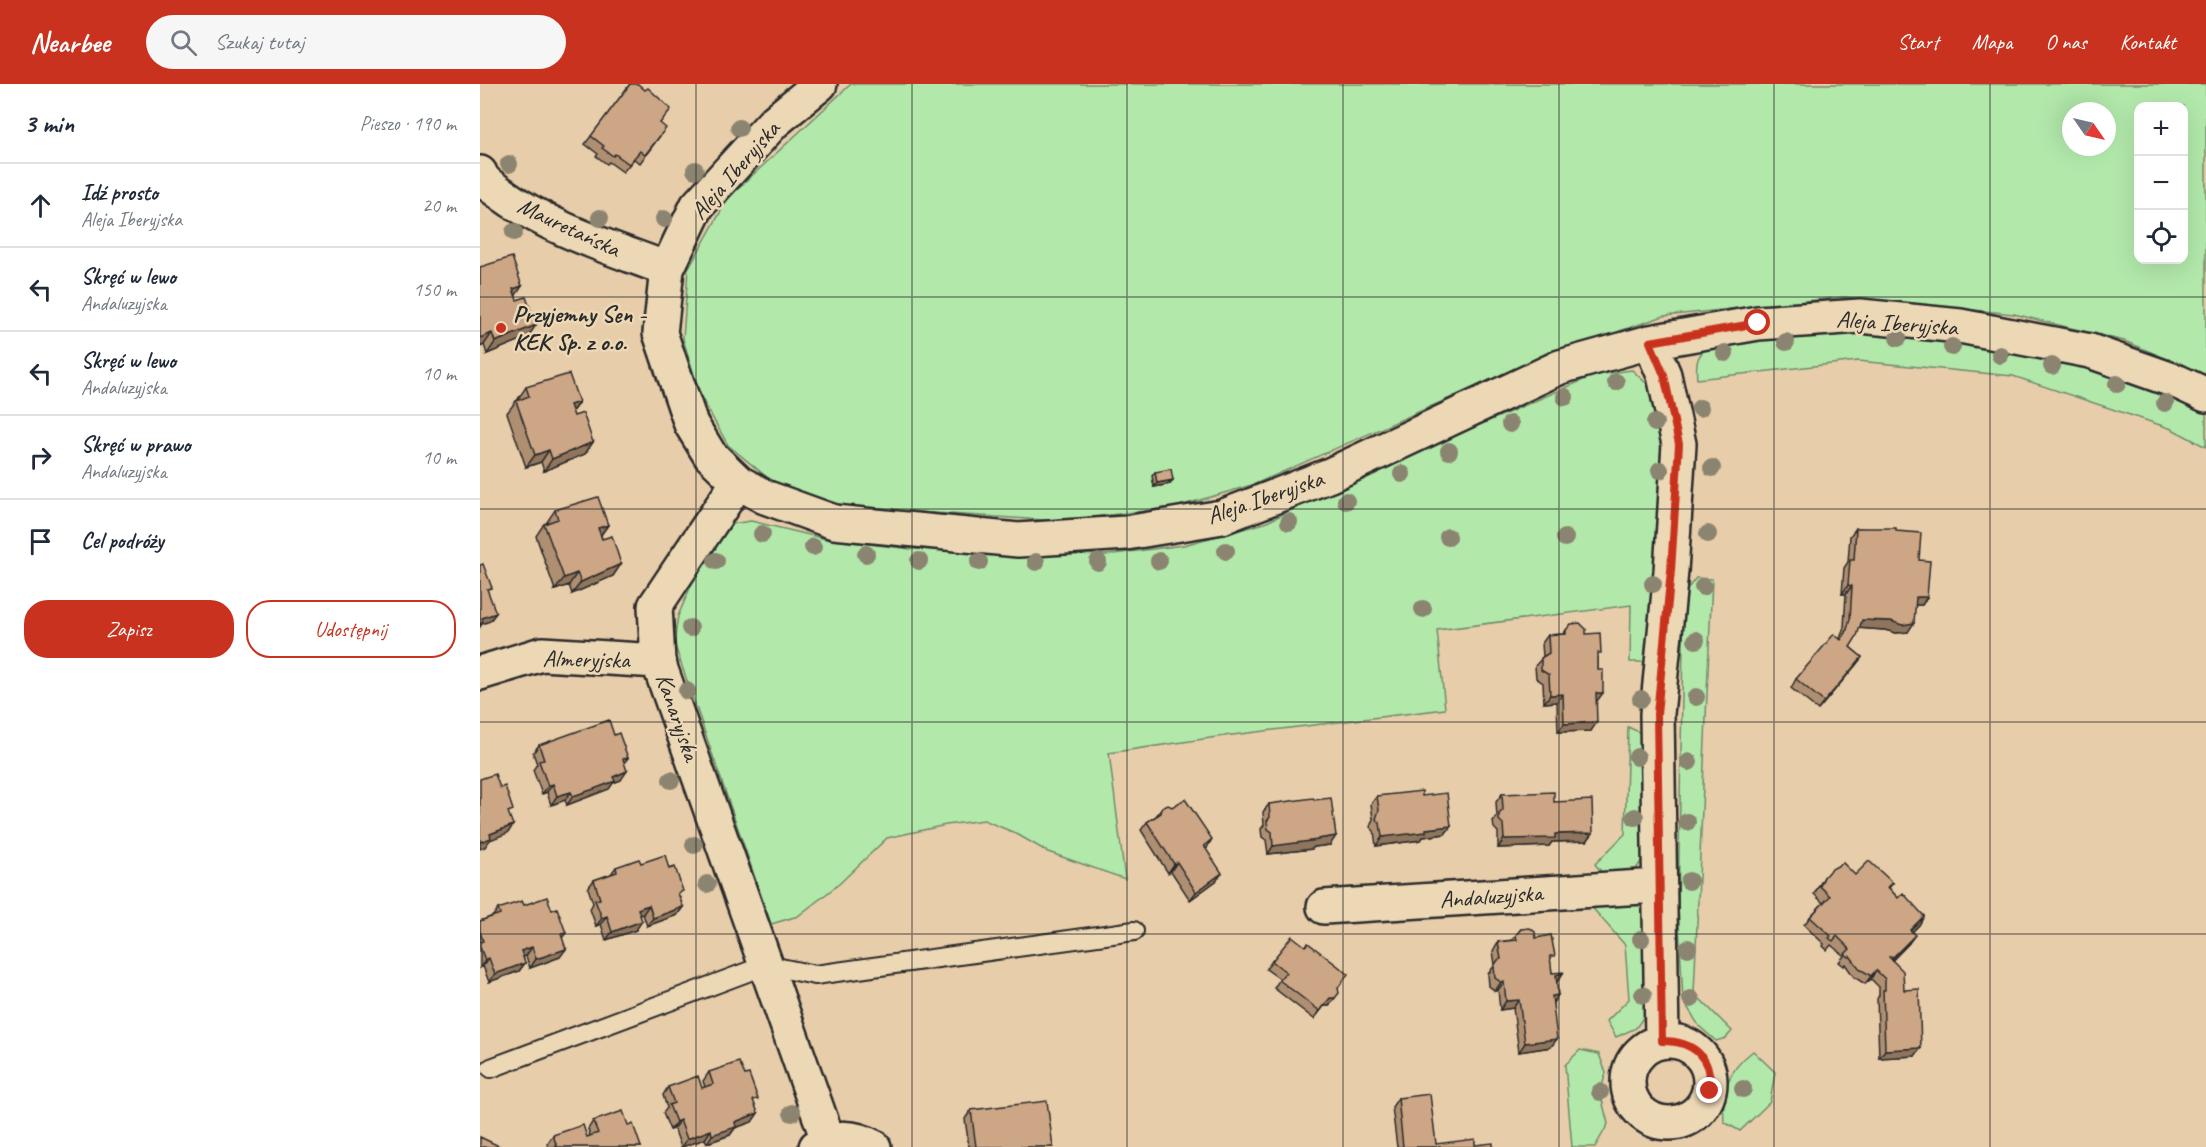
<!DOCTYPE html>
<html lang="pl">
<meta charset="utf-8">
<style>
:root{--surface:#fff;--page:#f6f6f7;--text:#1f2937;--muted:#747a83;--line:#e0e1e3;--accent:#c8321e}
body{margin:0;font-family:Caveat,sans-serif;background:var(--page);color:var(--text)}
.controls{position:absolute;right:18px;top:18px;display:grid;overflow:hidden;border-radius:12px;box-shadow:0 6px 24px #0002}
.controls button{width:54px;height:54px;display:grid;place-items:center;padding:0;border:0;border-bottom:2px solid var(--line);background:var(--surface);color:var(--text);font:30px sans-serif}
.compass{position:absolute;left:1582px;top:18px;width:54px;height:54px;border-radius:50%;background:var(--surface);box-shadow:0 6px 24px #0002;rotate:124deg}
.stop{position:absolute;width:18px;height:18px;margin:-14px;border:4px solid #c8321e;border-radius:50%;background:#fff}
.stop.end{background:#c8321e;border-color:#fff;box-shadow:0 2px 6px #0008}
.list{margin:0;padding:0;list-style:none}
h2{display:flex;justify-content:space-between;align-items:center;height:78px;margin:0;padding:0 24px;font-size:26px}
h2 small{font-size:20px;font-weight:400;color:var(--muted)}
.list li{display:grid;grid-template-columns:39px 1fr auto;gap:18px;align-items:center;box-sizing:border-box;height:84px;padding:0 24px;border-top:2px solid var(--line)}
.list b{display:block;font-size:22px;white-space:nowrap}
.list p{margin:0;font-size:20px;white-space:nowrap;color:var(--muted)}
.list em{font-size:20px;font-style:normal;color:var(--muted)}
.actions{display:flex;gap:12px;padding:18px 24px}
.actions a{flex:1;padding:14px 0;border:2px solid var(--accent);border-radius:24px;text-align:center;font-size:21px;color:var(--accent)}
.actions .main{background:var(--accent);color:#fff}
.icon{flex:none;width:33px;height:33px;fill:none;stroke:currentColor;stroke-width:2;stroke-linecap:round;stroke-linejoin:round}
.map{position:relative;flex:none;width:1726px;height:1063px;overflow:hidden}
header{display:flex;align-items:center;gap:36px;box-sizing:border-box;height:84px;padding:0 30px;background:var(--accent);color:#fff}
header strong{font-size:28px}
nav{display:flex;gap:33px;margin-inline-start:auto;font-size:21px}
.search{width:420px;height:54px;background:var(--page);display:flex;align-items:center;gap:15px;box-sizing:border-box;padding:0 21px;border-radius:33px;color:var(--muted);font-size:22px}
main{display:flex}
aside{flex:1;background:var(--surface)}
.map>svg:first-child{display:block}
.green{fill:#b2e9ab;stroke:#6e8a6b;stroke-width:1.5;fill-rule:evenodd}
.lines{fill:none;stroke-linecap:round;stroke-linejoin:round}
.service-casing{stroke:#2b2b2b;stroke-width:22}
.minor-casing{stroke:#2b2b2b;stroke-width:38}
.service{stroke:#edd8b6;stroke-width:18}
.minor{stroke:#edd8b6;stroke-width:33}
.tree{fill:#8b846f}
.wall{fill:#af8f72;stroke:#2b2b2b;stroke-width:1.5}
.shaded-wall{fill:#8f745d;stroke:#2b2b2b;stroke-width:1.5}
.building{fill:#cca685;stroke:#2b2b2b;stroke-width:1.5}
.route{stroke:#c8321e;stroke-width:8}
.grid{fill:none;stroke:#2b2b2b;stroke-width:1.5;stroke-opacity:0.55}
.poi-dot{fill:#c8321e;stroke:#edd8b6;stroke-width:2}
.labels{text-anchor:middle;stroke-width:5;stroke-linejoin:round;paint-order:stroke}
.street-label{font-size:24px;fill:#2b2b2b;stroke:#edd8b6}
.poi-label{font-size:24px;font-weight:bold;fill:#2b2b2b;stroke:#edd8b6;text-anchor:start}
</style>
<header>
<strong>Nearbee</strong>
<div class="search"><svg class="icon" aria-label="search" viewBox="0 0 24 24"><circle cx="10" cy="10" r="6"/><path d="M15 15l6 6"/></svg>Szukaj tutaj</div>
<nav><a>Start</a><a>Mapa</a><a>O nas</a><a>Kontakt</a></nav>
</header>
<main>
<aside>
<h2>3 min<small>Pieszo · 190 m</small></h2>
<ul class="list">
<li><svg class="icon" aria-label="ahead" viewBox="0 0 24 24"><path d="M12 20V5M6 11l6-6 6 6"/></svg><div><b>Idź prosto</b><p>Aleja Iberyjska</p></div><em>20 m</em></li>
<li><svg class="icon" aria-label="left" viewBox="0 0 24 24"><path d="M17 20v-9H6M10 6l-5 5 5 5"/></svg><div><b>Skręć w lewo</b><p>Andaluzyjska</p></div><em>150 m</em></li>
<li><svg class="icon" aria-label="left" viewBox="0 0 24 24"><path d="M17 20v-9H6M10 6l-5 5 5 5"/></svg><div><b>Skręć w lewo</b><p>Andaluzyjska</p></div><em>10 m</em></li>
<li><svg class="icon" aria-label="right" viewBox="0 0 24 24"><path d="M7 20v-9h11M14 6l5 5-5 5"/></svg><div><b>Skręć w prawo</b><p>Andaluzyjska</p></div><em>10 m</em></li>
<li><svg class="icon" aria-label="arrive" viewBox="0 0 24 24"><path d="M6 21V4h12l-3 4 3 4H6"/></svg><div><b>Cel podróży</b></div></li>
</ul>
<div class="actions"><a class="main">Zapisz</a><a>Udostępnij</a></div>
</aside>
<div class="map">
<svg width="1726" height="1063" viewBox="0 0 1726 1063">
<rect width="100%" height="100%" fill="#e8cdaa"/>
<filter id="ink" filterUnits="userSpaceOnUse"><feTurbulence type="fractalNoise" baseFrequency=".0167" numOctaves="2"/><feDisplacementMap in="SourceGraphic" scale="12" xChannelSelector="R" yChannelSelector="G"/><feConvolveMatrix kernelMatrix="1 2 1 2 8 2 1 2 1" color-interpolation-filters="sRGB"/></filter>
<g filter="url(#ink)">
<path class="green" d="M371,0H1726V291L1644,257L1534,230L1364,213L1184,232L1065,272L775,400L696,423L580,437L373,424L299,403L248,361L221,313L203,255L208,186L249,113ZM1658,22H1704V176H1658ZM1591,27H1627V63H1591Z
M1430,246L1586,274L1726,325V363L1692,345L1533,292L1378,277L1217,295C1215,275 1218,269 1235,258Z
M1152,286L1167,300L1181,341L1184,447L1172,578H1150L1151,521L957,546L965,625L744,652L629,669L645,795L568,768L535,749L504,736L466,741L407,754L359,800L318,832L291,840L194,559L198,532L217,488L252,440L271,437L346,455L431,465L626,471L704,461L785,439L877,394L1115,291Z
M1216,494L1232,495L1214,909L1252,947L1246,954L1236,957L1219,942L1203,916L1198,822L1204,509Z
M1148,643L1161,649L1167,669L1162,776L1155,787L1123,790L1115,780L1145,750Z
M1155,817L1167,831L1171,922L1156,944L1136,953L1127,937L1149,915L1145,861L1110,821Z
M1100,966L1119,970L1126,989L1120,1008L1128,1040L1115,1063H1092L1085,981Z
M1273,967L1295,988L1290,1018L1260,1047L1244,1038C1242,1006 1247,987 1273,967Z"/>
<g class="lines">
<g class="service-casing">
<path id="service" d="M11,984L286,881L335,891L654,847"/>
</g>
<g class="minor-casing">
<path id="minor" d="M340,0L294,38L217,122L187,185L180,249L211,340L230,371L258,398L285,413L354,438L538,456L646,449L742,433L850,391L1080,283L1170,258L1278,239L1380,232L1480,242L1610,267L1698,298L1726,311
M0,89C3,98 11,102 19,108C69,145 129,163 187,185
M1170,258L1184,291L1199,360L1191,487L1177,630L1182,957
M258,398L175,522L178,577L348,1056
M0,589L62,570L178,577
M844,823L1178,802
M1148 998a41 41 0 1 1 82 0a41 41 0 1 1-82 0Z
M336,1063C357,1051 374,1052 394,1063"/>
</g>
<use href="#service" class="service"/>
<use href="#minor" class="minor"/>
</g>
<g class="tree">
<circle cx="259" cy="44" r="9"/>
<circle cx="29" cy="80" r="9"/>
<circle cx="215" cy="86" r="9"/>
<circle cx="120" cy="134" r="9"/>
<circle cx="184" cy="135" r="9"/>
<circle cx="34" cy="148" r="9"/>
<circle cx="1418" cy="254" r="9"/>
<circle cx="1306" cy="258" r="9"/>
<circle cx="1472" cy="263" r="9"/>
<circle cx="1245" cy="269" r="9"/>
<circle cx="1520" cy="271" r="9"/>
<circle cx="1572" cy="282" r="9"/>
<circle cx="1136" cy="298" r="9"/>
<circle cx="1637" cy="300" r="9"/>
<circle cx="1085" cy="313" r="9"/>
<circle cx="1685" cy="319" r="9"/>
<circle cx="1220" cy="324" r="9"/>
<circle cx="1175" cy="339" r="9"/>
<circle cx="1030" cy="340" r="9"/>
<circle cx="969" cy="367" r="9"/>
<circle cx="1232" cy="384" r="9"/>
<circle cx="1180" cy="386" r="9"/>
<circle cx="922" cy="390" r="9"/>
<circle cx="866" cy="417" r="9"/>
<circle cx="809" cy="438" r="9"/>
<circle cx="282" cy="450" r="9"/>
<circle cx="1228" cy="450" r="9"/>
<circle cx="968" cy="453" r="9"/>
<circle cx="1085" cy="454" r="9"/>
<circle cx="333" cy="463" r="9"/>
<circle cx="746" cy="467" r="9"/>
<circle cx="386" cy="470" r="9"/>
<circle cx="236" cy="477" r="9"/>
<circle cx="439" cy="477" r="9"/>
<circle cx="679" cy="477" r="9"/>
<circle cx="499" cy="478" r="9"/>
<circle cx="556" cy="478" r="9"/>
<circle cx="618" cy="478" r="9"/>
<circle cx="1173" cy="500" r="9"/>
<circle cx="1223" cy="503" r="9"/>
<circle cx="943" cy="525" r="9"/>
<circle cx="210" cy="544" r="9"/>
<circle cx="1216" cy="556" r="9"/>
<circle cx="207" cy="607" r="9"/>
<circle cx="1216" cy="613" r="9"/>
<circle cx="1161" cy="615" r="9"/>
<circle cx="1157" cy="673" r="9"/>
<circle cx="1209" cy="678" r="9"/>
<circle cx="191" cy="696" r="9"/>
<circle cx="1155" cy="733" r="9"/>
<circle cx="1207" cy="738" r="9"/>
<circle cx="214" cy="761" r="9"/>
<circle cx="1209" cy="797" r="9"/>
<circle cx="227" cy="800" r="9"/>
<circle cx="1161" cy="855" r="9"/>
<circle cx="1208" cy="864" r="9"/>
<circle cx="1163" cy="911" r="9"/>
<circle cx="1211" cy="915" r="9"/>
<circle cx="1263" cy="1005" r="9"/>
<circle cx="1120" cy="1008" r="9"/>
<circle cx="312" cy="1029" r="9"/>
</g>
<path class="wall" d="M150,0L180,39V52L160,79L154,75L143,88L129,78L127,80L116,72L118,70L105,60Z
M0,183L42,202L35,211L48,253L7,270L4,261L0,263Z
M46,303L99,318L92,328L94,332L113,358L105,370L64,387L61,378L46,383L27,329L36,317L38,316V315Z
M675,388L690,400L674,403L672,392Z
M75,426L128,441L121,451L122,455L141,480L133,492L92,510L89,501L75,506L56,452L64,440L67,439V438Z
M1376,444L1416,447L1439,476L1447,513L1442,521H1436L1428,548L1416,549L1405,546L1379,544L1370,563L1382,573L1338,626L1311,604L1316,595L1360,555L1364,543L1366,510H1362L1364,484L1368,478L1370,452Z
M1086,546L1106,550L1118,574L1117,617L1111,647L1078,648L1077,618L1064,619L1063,599L1056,594L1055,582L1063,573L1062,559L1068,551L1083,550Z
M134,651L148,674L144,679L141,696L133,699L129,705L87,721L85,716L71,721L67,708L62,710L53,686L57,680L53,669L59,661Z
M1022,710L1074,718L1113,749L1107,757L1072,758L1069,762L1018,764V748L1014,744L1013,738L1017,733L1016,718Z
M897,712H942L971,742L965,750L943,753L941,756L896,762L894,747L890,743L893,735L891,720Z
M789,720L850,761L834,763L832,765L788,770L786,756L782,753L781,745L784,741L783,728Z
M682,724L727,764L725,765L736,797L710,816L691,787L688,789L661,746L667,738L676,732Z
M161,779L199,812L203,823L197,831L167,842L163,830L160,831L156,846L126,856L121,840L116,842L110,825L113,819L108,804L114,796L131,790L136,783Z
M1375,791L1413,799L1409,804L1418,814L1444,832L1439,841L1432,848L1429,859L1412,876L1424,906L1435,972L1399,974L1397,915L1399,911V903L1391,895L1385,900L1374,893L1365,880L1364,882L1359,878L1364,872L1351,861L1347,866L1343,862L1344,860L1324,841L1330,833L1343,819L1334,810L1344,793Z
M44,821L72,826L86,849L82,854L80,873L50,884L46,872L43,873L45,879L39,887L9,898L3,882L0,884V837L13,832L18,825Z
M1041,845L1056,854L1070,878L1072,889H1083L1077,898L1073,919L1071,963L1039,968L1033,924L1020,926L1018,906L1015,907L1009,902L1008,890L1015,881L1013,867L1018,858L1032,856Z
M792,877L858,904L849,922H844L834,935L794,904L800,895L786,885Z
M229,988L274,1020L278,1029L272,1038L255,1044L250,1051L227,1059L225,1055L201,1063L194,1044L190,1046L183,1029L187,1024L183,1011L188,1003L222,1004L225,1003L223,997Z
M918,1014L956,1060L1013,1063H917L912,1023Z
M491,1026L573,1063H489L485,1035Z
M113,1037L148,1041L161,1063H68L67,1060L73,1051L107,1053L110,1052L108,1045Z"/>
<path class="shaded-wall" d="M42,202L34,214L33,205Z
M56,241L48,253L7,270L15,258Z
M12,249L4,261L0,263V254Z
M99,318L90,330V321Z
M113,358L105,370L64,387L72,375Z
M69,366L61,378L46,383L55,371Z
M693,396L690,400L674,403L677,399Z
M128,441L119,453L118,444Z
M141,480L133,492L92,510L101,498Z
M97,489L89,501L75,506L84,494Z
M1368,501L1372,502L1366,510H1362Z
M1436,513H1447L1442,521H1430Z
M16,529L10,537L2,540L0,543V537L2,534Z
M1382,536L1411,537L1434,539L1428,548L1416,549L1405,546L1376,544Z
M1382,573L1376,581L1338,626L1344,618Z
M1116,609H1123L1117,617H1110Z
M1083,610L1077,618L1064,619L1070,611Z
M1117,638L1111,647L1078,648L1084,640Z
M147,687L141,696L133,699L129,705L87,721L93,712L133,693Z
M73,700L67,708L62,710L68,702Z
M91,708L85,716L71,721L77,712Z
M33,741L28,749L10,756L5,763L0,765V758L10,750Z
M971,742L965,750L943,753L941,756L896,762L902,753L946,745Z
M1113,749L1107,757L1072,758L1069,762L1018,764L1024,755L1075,750Z
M856,752L850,761L834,763L832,765L788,770L793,762Z
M732,755L727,764L718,770L724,762Z
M697,778L691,787L688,789L694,780Z
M742,789L736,797L710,816L716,808Z
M169,821L163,830L152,834L158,825Z
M203,823L197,831L167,842L173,834Z
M127,832L121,840L116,842L122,834Z
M1444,832L1439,841L1425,855L1430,846Z
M162,837L156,846L126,856L132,848Z
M1435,851L1429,859L1407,882L1413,873Z
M52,863L46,872L35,876L41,867Z
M86,865L80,873L50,884L56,875Z
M9,874L3,882L0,884L5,876Z
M45,879L39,887L9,898L15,890Z
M1396,886L1391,895L1385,900L1391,892Z
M1083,889L1077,898L1070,900L1076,891Z
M1021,898H1024L1018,906L1015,907Z
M1078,911L1073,919L1072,912Z
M850,914H855L849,922H844L834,935Z
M1039,916L1033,924L1020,926L1026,917Z
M1077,955L1071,963L1039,968L1045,959Z
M1441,964L1435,972L1399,974L1405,966Z
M278,1029L272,1038L255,1044L250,1051L227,1059L232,1051L255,1038Z
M200,1036L194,1044L190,1046L196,1038Z
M231,1046L225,1055L202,1063L207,1055Z"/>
<path class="building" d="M150,0H158L165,6L168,4L191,25L180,39L186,44L165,71L160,67L149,80L135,70L133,72L122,64L124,62L111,52Z
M32,173L42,202L33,205L37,216L46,213L56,241L15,258L12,249L0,254V183Z
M89,290L99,318L90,321L94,332L103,329L113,358L72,375L69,366L55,371L36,317L49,312L46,303Z
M691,385L693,396L677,399L675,388Z
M118,413L128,441L118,444L122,455L132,452L141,480L101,498L97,489L84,494L64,440L78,435L75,426Z
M1376,444H1416V447L1441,449L1439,476L1450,477L1447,513H1436L1434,539L1422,541L1411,537L1382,536L1377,552L1370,563L1382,573L1344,618L1316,595L1354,550L1361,556L1366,549L1370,535L1372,502L1368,501L1370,476H1374Z
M3,480L12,504L7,505L16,529L2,534L3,538L0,540V481Z
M1100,539L1106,545V550L1120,549L1121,569H1118V586H1123V609H1116L1117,638L1084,640L1083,610L1070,611L1069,591L1061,586V574L1069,569L1068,551L1086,550V546L1091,540Z
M129,636L134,651L139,649L148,674L143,675L147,687L133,693L135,697L114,705L93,712L91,708L77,712L73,700L68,702L59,677L64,676L59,661Z
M15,690L20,704L25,702L33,726L28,728L33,741L10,750L11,754L0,758V695Z
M942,707V712L967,709L971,742L946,745V748L902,753L900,739L896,735L899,726L897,712Z
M1074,708V718L1112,716L1113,749L1075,750V754L1024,755L1023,740L1019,736V730L1023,726L1022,710Z
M833,714L834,716L851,714L856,752L838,755V756L793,762L792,748L788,745L787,737L790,733L789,720Z
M705,715L732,755L724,762L742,789L716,808L697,778L694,780L667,738L681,729L682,724L688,721L692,723Z
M185,771L189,785L195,783L203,807L198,809L203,823L173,834L169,821L163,823L158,825L162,837L132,848L127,832L122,834L115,816L120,815L114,796L137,788L136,783L159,775L161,779Z
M1389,777L1413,799L1408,803L1418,814L1423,809L1444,832L1430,846L1435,851L1413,873L1411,872L1409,873L1423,887L1424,906L1439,905L1441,964L1405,966L1403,906H1405V895L1396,886L1391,892L1380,885L1370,872L1369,873L1365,870L1370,865L1357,852L1353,857L1349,854L1351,852L1330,833L1350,812L1340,802L1344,793L1350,786L1363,779L1375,791Z
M67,813L72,826L77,824L86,849L81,850L86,865L56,875L52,863L41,867L45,879L15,890L9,874L5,876L0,863V858L3,857L0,847V837L20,830L18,825L42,817L44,821Z
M1050,844L1055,848L1056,854L1071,851L1075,872H1070L1072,889L1083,888V889L1076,891L1078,911L1072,912L1077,955L1045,959L1039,916L1026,917L1024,898H1021L1015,894L1014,882L1018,876L1021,875L1018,858L1037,856L1036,851L1041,845Z
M812,852L825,862L828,859L868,890L858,904L859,909L855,914H850L840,927L799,896L806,888L792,877Z
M259,978L265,991L269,990L278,1015L273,1016L278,1029L255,1038L256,1043L232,1051L231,1046L207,1055L200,1036L196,1038L189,1021L194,1019L188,1003L218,992L222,1004L233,1000L229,988Z
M950,1010L956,1060L995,1055V1061L1013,1059V1063H923L918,1014Z
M567,1017L573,1063H496L491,1026Z
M143,1027L148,1041L153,1040L161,1063H77L73,1051L103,1041L107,1053L118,1049L113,1037Z
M0,1053L21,1063H0Z"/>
</g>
<g class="lines" filter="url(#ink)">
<path class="route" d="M1230,1007C1232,974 1215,957 1182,957L1177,630L1191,487L1199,360L1184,291L1170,258L1278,239"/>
</g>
<path class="grid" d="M216,0V1063M432,0V1063M647,0V1063M863,0V1063M1079,0V1063M1294,0V1063M1510,0V1063M0,213H1726M0,425H1726M0,638H1726M0,850H1726"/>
<circle class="poi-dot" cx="21" cy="244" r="6"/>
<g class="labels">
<g class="street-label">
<text transform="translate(255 86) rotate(-49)" y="8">Aleja Iberyjska</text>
<text transform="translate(89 143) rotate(25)" y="8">Mauretańska</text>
<text transform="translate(1417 239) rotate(4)" y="8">Aleja Iberyjska</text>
<text transform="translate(785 413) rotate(-19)" y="8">Aleja Iberyjska</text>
<text transform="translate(106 575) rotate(1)" y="8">Almeryjska</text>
<text transform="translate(198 633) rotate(71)" y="8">Kanaryjska</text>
<text transform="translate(1011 812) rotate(-4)" y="8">Andaluzyjska</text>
</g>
<g class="poi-label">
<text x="33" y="238">Przyjemny Sen -<tspan x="33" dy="28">KEK Sp. z o.o.</tspan></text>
</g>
</g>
</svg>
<div class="controls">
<button>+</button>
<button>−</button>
<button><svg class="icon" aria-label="locate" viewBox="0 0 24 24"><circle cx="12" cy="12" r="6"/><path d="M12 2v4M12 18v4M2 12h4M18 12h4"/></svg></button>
</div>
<svg class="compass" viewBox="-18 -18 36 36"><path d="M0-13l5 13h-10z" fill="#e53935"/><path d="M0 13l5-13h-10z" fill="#747a83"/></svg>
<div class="stop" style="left:1278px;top:239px"></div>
<div class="stop end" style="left:1230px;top:1007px"></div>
</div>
</main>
